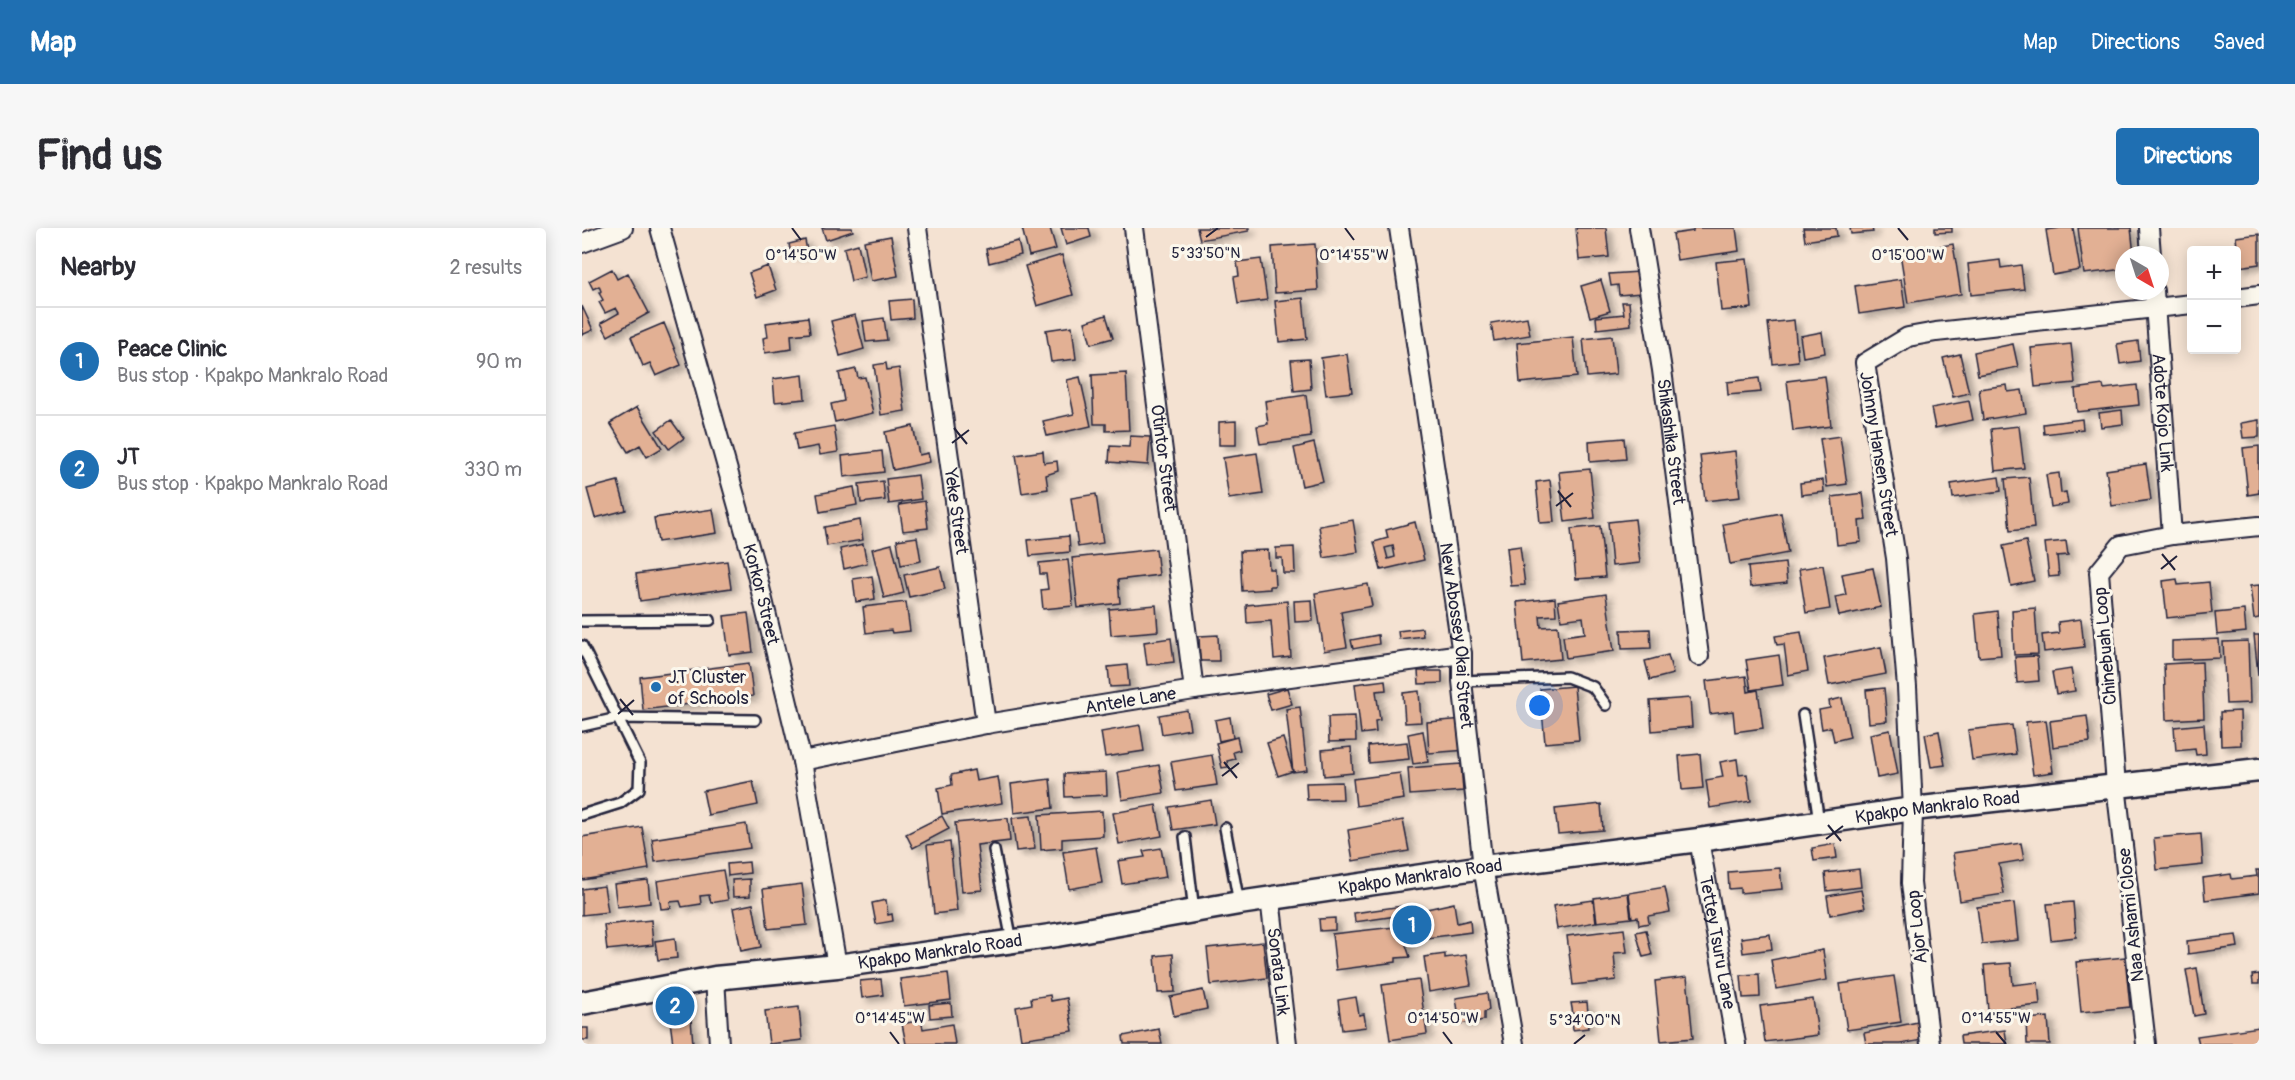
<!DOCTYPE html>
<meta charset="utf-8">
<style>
:root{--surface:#fff;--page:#f7f7f7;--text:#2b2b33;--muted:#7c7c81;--line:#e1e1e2;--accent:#1f6fb2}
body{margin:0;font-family:Pangolin,sans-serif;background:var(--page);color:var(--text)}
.controls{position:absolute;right:18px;top:18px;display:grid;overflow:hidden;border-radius:6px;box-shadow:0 3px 15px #0003}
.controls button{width:54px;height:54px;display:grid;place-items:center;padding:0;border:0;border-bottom:2px solid var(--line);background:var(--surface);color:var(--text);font:30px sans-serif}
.compass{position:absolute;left:1533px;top:18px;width:54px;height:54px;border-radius:50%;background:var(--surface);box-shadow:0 3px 15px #0003;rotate:141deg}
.you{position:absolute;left:958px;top:478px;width:21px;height:21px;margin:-15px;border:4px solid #fff;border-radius:50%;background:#1a73e8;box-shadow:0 0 0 9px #1a73e833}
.badge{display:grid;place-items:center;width:39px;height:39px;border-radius:50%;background:var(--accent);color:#fff;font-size:20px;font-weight:700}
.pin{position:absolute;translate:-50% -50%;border:3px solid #fff;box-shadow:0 2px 6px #0006}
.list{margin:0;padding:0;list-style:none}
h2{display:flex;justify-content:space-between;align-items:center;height:78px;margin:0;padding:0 24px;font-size:26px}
h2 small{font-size:20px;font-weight:400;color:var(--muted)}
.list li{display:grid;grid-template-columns:39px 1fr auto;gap:18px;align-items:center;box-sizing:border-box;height:108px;padding:0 24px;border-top:2px solid var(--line)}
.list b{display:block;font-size:22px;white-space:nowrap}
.list p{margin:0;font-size:20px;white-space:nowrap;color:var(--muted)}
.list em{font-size:20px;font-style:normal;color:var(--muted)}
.map{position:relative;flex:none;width:1677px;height:816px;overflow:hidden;border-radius:6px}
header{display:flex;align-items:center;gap:36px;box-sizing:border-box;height:84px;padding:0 30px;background:var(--accent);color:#fff}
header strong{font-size:28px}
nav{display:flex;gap:33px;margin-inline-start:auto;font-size:21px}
.intro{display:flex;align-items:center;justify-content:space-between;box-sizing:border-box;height:144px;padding:0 36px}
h1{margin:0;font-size:42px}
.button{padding:15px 27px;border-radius:6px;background:var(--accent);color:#fff;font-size:21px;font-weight:700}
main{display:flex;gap:36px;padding:0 36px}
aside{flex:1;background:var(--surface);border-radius:6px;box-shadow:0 3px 15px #0003}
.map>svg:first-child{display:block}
.building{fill:#e2b094;stroke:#22223b;stroke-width:1.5;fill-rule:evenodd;filter:url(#shadow)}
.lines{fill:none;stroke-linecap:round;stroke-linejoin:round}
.service-casing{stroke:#22223b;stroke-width:14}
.minor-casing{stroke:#22223b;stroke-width:22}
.tertiary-casing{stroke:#22223b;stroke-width:27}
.service{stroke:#fbf7ec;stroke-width:9}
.minor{stroke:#fbf7ec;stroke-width:18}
.tertiary{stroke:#fbf7ec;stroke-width:22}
.ticks{fill:none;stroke:#22223b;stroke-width:2}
.poi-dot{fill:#1f6fb2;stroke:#fbf7ec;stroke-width:2}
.labels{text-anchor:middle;stroke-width:6;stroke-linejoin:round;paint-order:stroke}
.street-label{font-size:18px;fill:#22223b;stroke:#fbf7ec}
.poi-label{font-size:18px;fill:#22223b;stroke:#fbf7ec;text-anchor:start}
.ticks-label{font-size:15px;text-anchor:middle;fill:#22223b;stroke:#fbf7ec;stroke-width:6;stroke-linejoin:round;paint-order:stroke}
</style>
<header>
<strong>Map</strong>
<nav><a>Map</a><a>Directions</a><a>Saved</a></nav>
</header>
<div class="intro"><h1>Find us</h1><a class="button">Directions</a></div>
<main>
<aside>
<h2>Nearby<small>2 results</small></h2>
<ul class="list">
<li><span class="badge">1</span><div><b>Peace Clinic</b><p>Bus stop · Kpakpo Mankralo Road</p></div><em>90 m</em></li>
<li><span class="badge">2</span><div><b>JT</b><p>Bus stop · Kpakpo Mankralo Road</p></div><em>330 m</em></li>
</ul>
</aside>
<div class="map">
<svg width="1677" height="816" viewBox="0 0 1677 816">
<defs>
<filter id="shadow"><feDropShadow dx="6" dy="4" stdDeviation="3" flood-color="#0004"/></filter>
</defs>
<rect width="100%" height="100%" fill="#f4e2d2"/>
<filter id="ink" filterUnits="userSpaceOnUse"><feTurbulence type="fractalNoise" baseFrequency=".0167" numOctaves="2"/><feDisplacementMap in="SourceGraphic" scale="12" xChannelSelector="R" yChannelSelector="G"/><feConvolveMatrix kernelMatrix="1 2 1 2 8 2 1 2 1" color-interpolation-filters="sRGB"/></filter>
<g filter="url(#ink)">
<path class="building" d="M240,0H270L271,3L244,12Z
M440,0H468L474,21L447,28Z
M479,0H507L509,9L484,17Z
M615,0H667V3L618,12Z
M994,0H1024L1027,29L997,32Z
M1111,0H1154L1157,23L1095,32L1091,6L1111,3Z
M1221,0H1254L1255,8L1223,13Z
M1268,0H1290L1291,4L1269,6Z
M1353,0H1370V4L1353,5Z
M1479,0H1491L1498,42L1471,47L1464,2Z
M1496,0H1549L1552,27H1542V41L1502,46Z
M1677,6V36L1657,39L1654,9Z
M309,8L316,48L289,53L282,13Z
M223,12L225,23L209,27L207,16Z
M436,13L439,27L407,35L404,21Z
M276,16L283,49L269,53L262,20Z
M733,16L736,62L693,65L690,19Z
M1371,16L1379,66L1326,75L1318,25Z
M480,27L491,67L455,78L443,38Z
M679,31L685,72L656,76L652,49L657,48L655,34Z
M1165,31L1170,80L1139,83L1134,34Z
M1418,32L1419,40L1439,37L1442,61L1389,67L1386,36Z
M186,38L194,62L175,69L167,45Z
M30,41L35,51L46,45L67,85L26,108L19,95L37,85L34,80L23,85L17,74L21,72L17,65L19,63L17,58L11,61L7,53Z
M1057,44L1059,65L1037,67L1036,57L1029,58L1027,46Z
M1319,51L1323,79L1277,86L1273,58Z
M1019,52L1028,83L1008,89L999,58Z
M721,70L725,111L697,114L693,73Z
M330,71L331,90L309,92L307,73Z
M1040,74H1047L1049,97L1015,101L1014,89L1042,86Z
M0,78L11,102L0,107Z
M273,87L282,121L258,128L249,93Z
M524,87L531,110L509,116L503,94Z
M226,89L228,105L209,107L210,121L183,125L181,110L186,109L184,95Z
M945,89L948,107L912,113L909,95Z
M302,90L305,112L284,114L281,93Z
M1212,92L1216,133L1191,136L1186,95Z
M82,95L99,137L74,148L68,135L61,138L49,109Z
M490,98L494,131L469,134L464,102Z
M1240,104L1243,125L1221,129L1218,108Z
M1030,108L1034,146L1005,149L1001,111Z
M991,109L995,149L938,155L935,115Z
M1556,113L1558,133L1538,136L1535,116Z
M1431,116L1436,139L1396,147L1392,124Z
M1489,116L1493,155L1453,159L1449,120Z
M765,126L770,164L744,167L739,130Z
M1378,126L1387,165L1371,169L1361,130Z
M727,131L729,161L712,163L709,132Z
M304,135L305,142L317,140L323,183L299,187L292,137Z
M274,141L276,150L283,149L291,185L253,194L249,176L262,173L257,145Z
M544,145L547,202L524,203V196H512L510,147Z
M221,147L223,171L193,174L191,151Z
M1243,148L1249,198L1211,203L1205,153Z
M498,149L509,198L465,208L461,193L492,186L485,152Z
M1177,150L1179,164L1146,167L1145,154Z
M1425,157L1426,164L1440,162L1444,185L1401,192L1397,161Z
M1521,157L1522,161L1555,157L1557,177L1495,184L1493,161Z
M724,167L729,209L678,216L675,198L686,196L683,173Z
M1387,173L1391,192L1353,200L1349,180Z
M55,179L80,220L65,229L58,217L46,224L28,195Z
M1540,182L1541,196L1519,199L1517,185Z
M1500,191L1501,201L1462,206L1461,196Z
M89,192L102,210L87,221L74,203Z
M1677,192V209L1661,210L1659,195Z
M654,193V217H637V194Z
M252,198L256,224L238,227L236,218L215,222L212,205Z
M331,198L337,227L346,225L348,234L311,242L303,204Z
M1437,198L1442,240L1413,243L1409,201Z
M548,208L568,209L566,237L527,234L528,218L547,219Z
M1258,208L1265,256L1245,259L1238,211Z
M1042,210L1044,231L1008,234L1007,213Z
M732,215L741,253L720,258L712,220Z
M1677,218V265L1666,267L1661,220Z
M300,223L302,244L262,249L260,228Z
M461,223L462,235L475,233L476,243L464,247L466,261L440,265L434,227Z
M1153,223L1158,269L1123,273L1118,227Z
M675,225L681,266L647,271L641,230Z
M1564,236L1569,272L1530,278L1524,242Z
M1008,241L1013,290L983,294L977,244Z
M1477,245L1479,265L1484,264L1486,276L1469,279L1464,247Z
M336,247L339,271L307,276L304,251Z
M1417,249L1419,263L1371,270L1369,256Z
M1447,249L1452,300L1428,303L1423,251Z
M968,252L972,294L958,295L954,254Z
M1241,252L1242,264L1219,267L1218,255Z
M36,253L44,282L13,290L5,261Z
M301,253L303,272L279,275L277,256Z
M272,259L275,277L238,284L235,266Z
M1281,265L1284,292L1277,293L1279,314L1255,317L1250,269Z
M514,266L521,315L496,319L489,270Z
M343,273L346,300L321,303L317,277Z
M131,281L135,305L76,314L72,290Z
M1199,285L1206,325L1148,336L1141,296Z
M1053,291L1058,335L1030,338L1026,294Z
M278,292L281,312L245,318L242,299Z
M771,292L776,324L742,330L737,298Z
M833,294L842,332L799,342L792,314L806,310L804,302ZM811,318L813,329L806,331L803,320Z
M1018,298L1023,349L994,351L989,301Z
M487,308L488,324L448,328L446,312Z
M335,309L339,333L319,337L315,312Z
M1444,313L1452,353L1429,358L1421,318Z
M1484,313L1486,327L1475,328L1477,348L1467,349L1463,315Z
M281,316L285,335L262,341L258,321Z
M310,316L322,365L302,370L290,321Z
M938,318L943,357L929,358L925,320Z
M712,319L713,345H701L700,330H694V320Z
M574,321L577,347L536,352L538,375L496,380L490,330Z
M686,322L687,341H692L693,358H688V361L660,363L658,323Z
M486,332L491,378L461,381L459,362L466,361L464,346H458L457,335Z
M145,333L149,360L58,373L54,346Z
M1203,335L1205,355L1168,359L1166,339Z
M1241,337L1248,381L1224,385L1217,341Z
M358,339L363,361L327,369L322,347Z
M1291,340L1299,379L1257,388L1253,369L1264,367L1260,346Z
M290,348L293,371L274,374L271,351Z
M1595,351L1596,357L1627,354L1630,385L1585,390L1581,353Z
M786,356L790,378L759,384L765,419L742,423L733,365Z
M1677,357V390L1672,391L1668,358Z
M1024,366L1032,423L984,430L981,408L1003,405L1001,389L979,392L976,373Z
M973,370L974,387L958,388L959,399L976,398L979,431L941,435L935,374Z
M730,372L731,393L713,394L712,373Z
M705,373L709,429L692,431L689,393L665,395L664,377Z
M324,374L328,403L310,405L309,402L284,405L281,379Z
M574,377L576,403L529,407L527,381Z
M1453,380L1456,426L1432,427L1430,382Z
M1662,382L1664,404L1635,407L1633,385Z
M1415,383L1419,427L1397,429L1393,386Z
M166,385L171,424L147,427L142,388Z
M1499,391L1502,419L1462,424L1460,407L1477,405L1476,394Z
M840,400L841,408L817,411L816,403Z
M1068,401L1069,420L1040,421L1039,402Z
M1219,404L1226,443L1206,447L1202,416L1195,417L1193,408Z
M636,407L637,433H618L617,408Z
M796,407L797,416L771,421L769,412Z
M1672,407H1677L1676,447Z
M589,410L592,434L565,437L562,414Z
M1637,411L1638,430L1590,432V413Z
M1666,413L1668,475L1644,476L1641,414Z
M1299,419L1304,446L1247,457L1242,430Z
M1086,427L1091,446L1068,452L1063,433Z
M1197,427L1201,457L1169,462L1164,432Z
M1455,428L1457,453L1435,455L1433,429Z
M1620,434L1622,490L1584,492L1582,436Z
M167,435L171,468L61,482L58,449Z
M545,437L547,458L528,459L526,439Z
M1489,441L1493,463L1474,466L1470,444Z
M836,443H860V455L837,456Z
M1164,448L1166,464L1176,462L1181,500L1153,504L1151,483L1128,486L1124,453Z
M803,452L804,462L794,463L798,492L793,493L794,504L779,506L773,456Z
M992,458L997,512L963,515L958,461Z
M705,460L710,476L689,482L684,466Z
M1302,460L1305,493L1287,495L1284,462Z
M837,463L839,494L823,495L821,465Z
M1108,470L1110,499L1070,503L1068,473Z
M1260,470L1268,509L1252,513L1249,499L1240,501L1237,482L1248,480L1247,473Z
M718,479L725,542L711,544L704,481Z
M605,482L608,501L580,506L577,487Z
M1658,483L1659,517L1639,518L1638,484Z
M773,488L774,513L747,514L746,489Z
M1505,488L1508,514L1471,519L1468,493Z
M648,489L651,510L637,513L633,492Z
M883,491L885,522L847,525L845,494Z
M1464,492L1471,544L1451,547L1444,494Z
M1622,496L1624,526L1614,527L1613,521L1594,523L1592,499Z
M558,497L562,523L523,529L519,504Z
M1430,497L1434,526L1390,532L1386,502Z
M1308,502L1316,546L1295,550L1288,506Z
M841,503L846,534L831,536L826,506Z
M1357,503L1363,537L1349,539L1343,506Z
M655,509L658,522L651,524L653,531L645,533L646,539L640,540L634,515Z
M701,510L711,543L696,548L685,515Z
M825,514L827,531L787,535L786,518Z
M769,519L771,545L742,548L740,522Z
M1118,526L1121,560L1100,562L1097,528Z
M630,527L635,557L594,563L589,534Z
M1155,531L1157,547L1165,546L1169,573L1128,580L1124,552L1141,549L1138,534Z
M879,536L881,563L828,567L826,540Z
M577,537L582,565L540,572L536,544Z
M392,542L394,553L416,549L420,575L360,586L356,560L370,557L369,547Z
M524,544L525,567L483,569L482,546Z
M818,545L822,571L774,578L771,551Z
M468,551L471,580L432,585L429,556Z
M171,553L176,577L126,587L121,563Z
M760,554L761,571L725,572L724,555Z
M629,572L633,596L591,602L587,579Z
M1019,576L1021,602L976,606L973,581Z
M574,577L580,608L537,616L531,585Z
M520,583L521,608L480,611V620L459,622L457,587Z
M360,588L367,601L331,620L324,606Z
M449,588L453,621L434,623L430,590Z
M426,590L428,613L395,617L400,662L380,664L373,595Z
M821,592L827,623L771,633L766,602Z
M164,596L168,620L73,634L70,611Z
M60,599L67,641L0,652V609Z
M1619,606L1621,637L1575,642L1572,610Z
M368,614L375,683L352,686L345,617Z
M1439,615L1442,632L1417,636L1422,666L1378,673L1371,625Z
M1253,616L1255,630L1232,633L1230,620Z
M514,619L520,655L487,661L481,624Z
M579,620L584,649L540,656L536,633L563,629L561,623Z
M167,634L168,645L146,648L145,636Z
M1198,640L1200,661L1158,665V660L1147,661L1146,644Z
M1277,641L1279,659L1245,663L1243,645Z
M141,642L146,672L129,675L127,667L118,668L119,676L100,679L98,673L88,674L89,680L79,681L75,653Z
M1674,642H1677V665L1623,672L1621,650L1649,646L1650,651L1675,648Z
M168,651V668L151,669L150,652Z
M66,652L68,675L35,679L32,656Z
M220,656L225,697L186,701L181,661Z
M22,658L26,684L0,687V661Z
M1083,659L1088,684L1066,688L1067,695L1057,697L1056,689L1050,690L1047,665Z
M1279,662L1283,680L1248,687L1245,668Z
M1046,665L1049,690L1015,694L1012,670Z
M304,672L306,687L310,686L311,693L294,696L290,675Z
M1011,672L1014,694L975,701L971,678Z
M1491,674L1494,709L1469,712L1465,676Z
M872,675L875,695L888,692L889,704L845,710L840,682Z
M1432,675L1436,712L1400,716L1395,679Z
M171,676L179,719L159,723L151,680Z
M820,678L821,687L773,694L772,685Z
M753,690V702L738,703L737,691Z
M69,692L71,717L25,722L22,697Z
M830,697L831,703L825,704L824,717L828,729L814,730V734L754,742L750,706Z
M1042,701L1045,724L1032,725L1034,752L991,757L985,708Z
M1064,702L1070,727L1061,729L1054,704Z
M1188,706L1190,721L1161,725L1159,710Z
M1654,707L1656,719L1606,726L1605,713Z
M93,710L95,730L76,732L73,713Z
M681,714L685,750L629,757L625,720Z
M1241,722L1245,752L1194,761L1189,732Z
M591,726L593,764L576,765L573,728Z
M863,726V730L884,727L889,757L847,764L842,729Z
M1543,729L1548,779L1499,784L1494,734Z
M1429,735L1431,757L1456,754L1458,777L1406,782L1402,737Z
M1615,740L1622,786L1612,788L1604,742Z
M366,745L369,772L322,778L318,751Z
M1177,746L1178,769L1161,770L1159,747Z
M1677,746V756H1671L1670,747Z
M1312,748L1319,794L1265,802L1258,756Z
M1105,749L1111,810L1079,813L1073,753Z
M299,751L301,767L280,770L278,753Z
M837,752L845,806L808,812L800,757Z
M621,762L625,781L592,788L588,769Z
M905,765L907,782L902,784V792L878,796L874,770Z
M468,767L469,773L485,770L491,803L439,811L434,779L450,776L449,770Z
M774,769L777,787L782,786L784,799L760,802L756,772Z
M1231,771L1236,807L1183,814L1178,778Z
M1005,774L1006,785L991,786L989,775Z
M369,775L370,788L348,790L347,777Z
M217,779L220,812L187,816L183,783Z
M1466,789L1468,816H1445L1444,791Z
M1005,790L1006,800L991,802L990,792Z
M109,791L111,816H91L88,793Z
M339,792L341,801L370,796L373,816H324L320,796Z
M1336,794L1340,812L1319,816H1284L1282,805Z
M1677,799V816H1617L1615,808Z
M0,800H6V812H0Z
M577,801L580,816H542L541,808Z
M1423,802L1425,816H1379L1378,808Z"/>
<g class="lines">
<g class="service-casing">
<path id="service" d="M0,393L128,392
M0,418L58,535L57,561L38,575L0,587
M880,453L985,449L1011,459L1024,477
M1221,487L1237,594
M0,498L36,490L173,492
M643,600L657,675
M603,609L612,683
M412,622L430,713"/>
</g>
<g class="minor-casing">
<g id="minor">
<path id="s1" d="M78,0L174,343L220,533L255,738"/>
<path id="s2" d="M335,0L404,496"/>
<path id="s3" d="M552,0L612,462"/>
<path id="s4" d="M817,0L880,426V453L901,639L932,816"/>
<path id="s5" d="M1057,0L1080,142L1117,428"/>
<path d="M1567,0L1569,27"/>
<path d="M0,15L41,0"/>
<path id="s6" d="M1572,63L1590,307"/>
<path d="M1654,70L1677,67"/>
<path id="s7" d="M220,533L404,496L612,462L880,426"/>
<path id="s8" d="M1117,612L1154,816"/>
<path id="s9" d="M688,670L705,816"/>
<path d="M133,750L137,816"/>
<path d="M1348,816L1329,655L1331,581L1325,459L1314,330L1283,135L1326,109L1354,104L1610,76"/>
<path d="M1564,816L1534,557L1517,344L1539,317L1590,307L1677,298"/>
</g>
</g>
<g class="tertiary-casing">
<g id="tertiary">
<path id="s10" d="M0,775L133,750L255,738L475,707L657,675L901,639L1117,612L1331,581L1677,542"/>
</g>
</g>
<use href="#service" class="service"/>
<use href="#minor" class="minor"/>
<use href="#tertiary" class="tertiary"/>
</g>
</g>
<path class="ticks" d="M210,0L219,12M763,0L772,12M1316,0L1326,12M624,9L636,0M372,200L385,216M370,215L387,202M976,263L989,279M974,278L991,265M1580,326L1593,342M1579,341L1595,328M38,471L51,487M36,486L52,472M642,534L655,550M640,548L657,535M1246,597L1259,613M1244,611L1261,598M308,804L317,816M861,804L870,816M1414,804L1424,816M992,816L1003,807"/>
<circle class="poi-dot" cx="74" cy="459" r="6"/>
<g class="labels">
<g class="street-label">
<text dy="6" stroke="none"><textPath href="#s6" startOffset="122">Adote Kojo Link</textPath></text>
<text dy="6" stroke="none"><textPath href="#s5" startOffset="216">Shikashika Street</textPath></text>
<text transform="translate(1297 226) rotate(81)" y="6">Johnny Hansen Street</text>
<text dy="6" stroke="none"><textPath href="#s3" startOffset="232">Otintor Street</textPath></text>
<text dy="6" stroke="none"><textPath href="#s2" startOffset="286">Yeke Street</textPath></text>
<text dy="6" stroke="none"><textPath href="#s1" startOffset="380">Korkor Street</textPath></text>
<text dy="6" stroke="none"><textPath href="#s4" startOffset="412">New Abossey Okai Street</textPath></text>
<text transform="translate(1523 418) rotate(-95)" y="6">Chinebuah Loop</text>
<text dy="6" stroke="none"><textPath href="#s7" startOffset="334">Antele Lane</textPath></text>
<text dy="6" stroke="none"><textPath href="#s10" startOffset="1370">Kpakpo Mankralo Road</textPath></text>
<text dy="6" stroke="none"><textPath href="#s10" startOffset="848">Kpakpo Mankralo Road</textPath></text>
<text transform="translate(1549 687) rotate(-96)" y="6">Naa Ashami Close</text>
<text transform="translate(1335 699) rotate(-96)" y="6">Ajor Loop</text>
<text dy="6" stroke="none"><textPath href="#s8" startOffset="104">Tettey Tsuru Lane</textPath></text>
<text dy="6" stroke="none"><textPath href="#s10" startOffset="362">Kpakpo Mankralo Road</textPath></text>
<text dy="6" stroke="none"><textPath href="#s9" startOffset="74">Sonata Link</textPath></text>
</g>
<g class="poi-label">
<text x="86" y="455">J.T Cluster<tspan x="86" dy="21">of Schools</tspan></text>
</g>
</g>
<g class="ticks-label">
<text x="624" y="30">5°33'50"N</text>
<text x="219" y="32">0°14'50"W</text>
<text x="772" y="32">0°14'55"W</text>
<text x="1326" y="32">0°15'00"W</text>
<text x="308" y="795">0°14'45"W</text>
<text x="861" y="795">0°14'50"W</text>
<text x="1414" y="795">0°14'55"W</text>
<text x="1003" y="797">5°34'00"N</text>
</g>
</svg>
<div class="controls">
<button>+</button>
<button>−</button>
</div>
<svg class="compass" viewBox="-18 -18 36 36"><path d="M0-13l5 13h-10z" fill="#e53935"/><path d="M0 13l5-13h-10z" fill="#7c7c81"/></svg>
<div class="you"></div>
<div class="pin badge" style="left:830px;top:697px">1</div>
<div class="pin badge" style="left:93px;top:778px">2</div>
</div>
</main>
